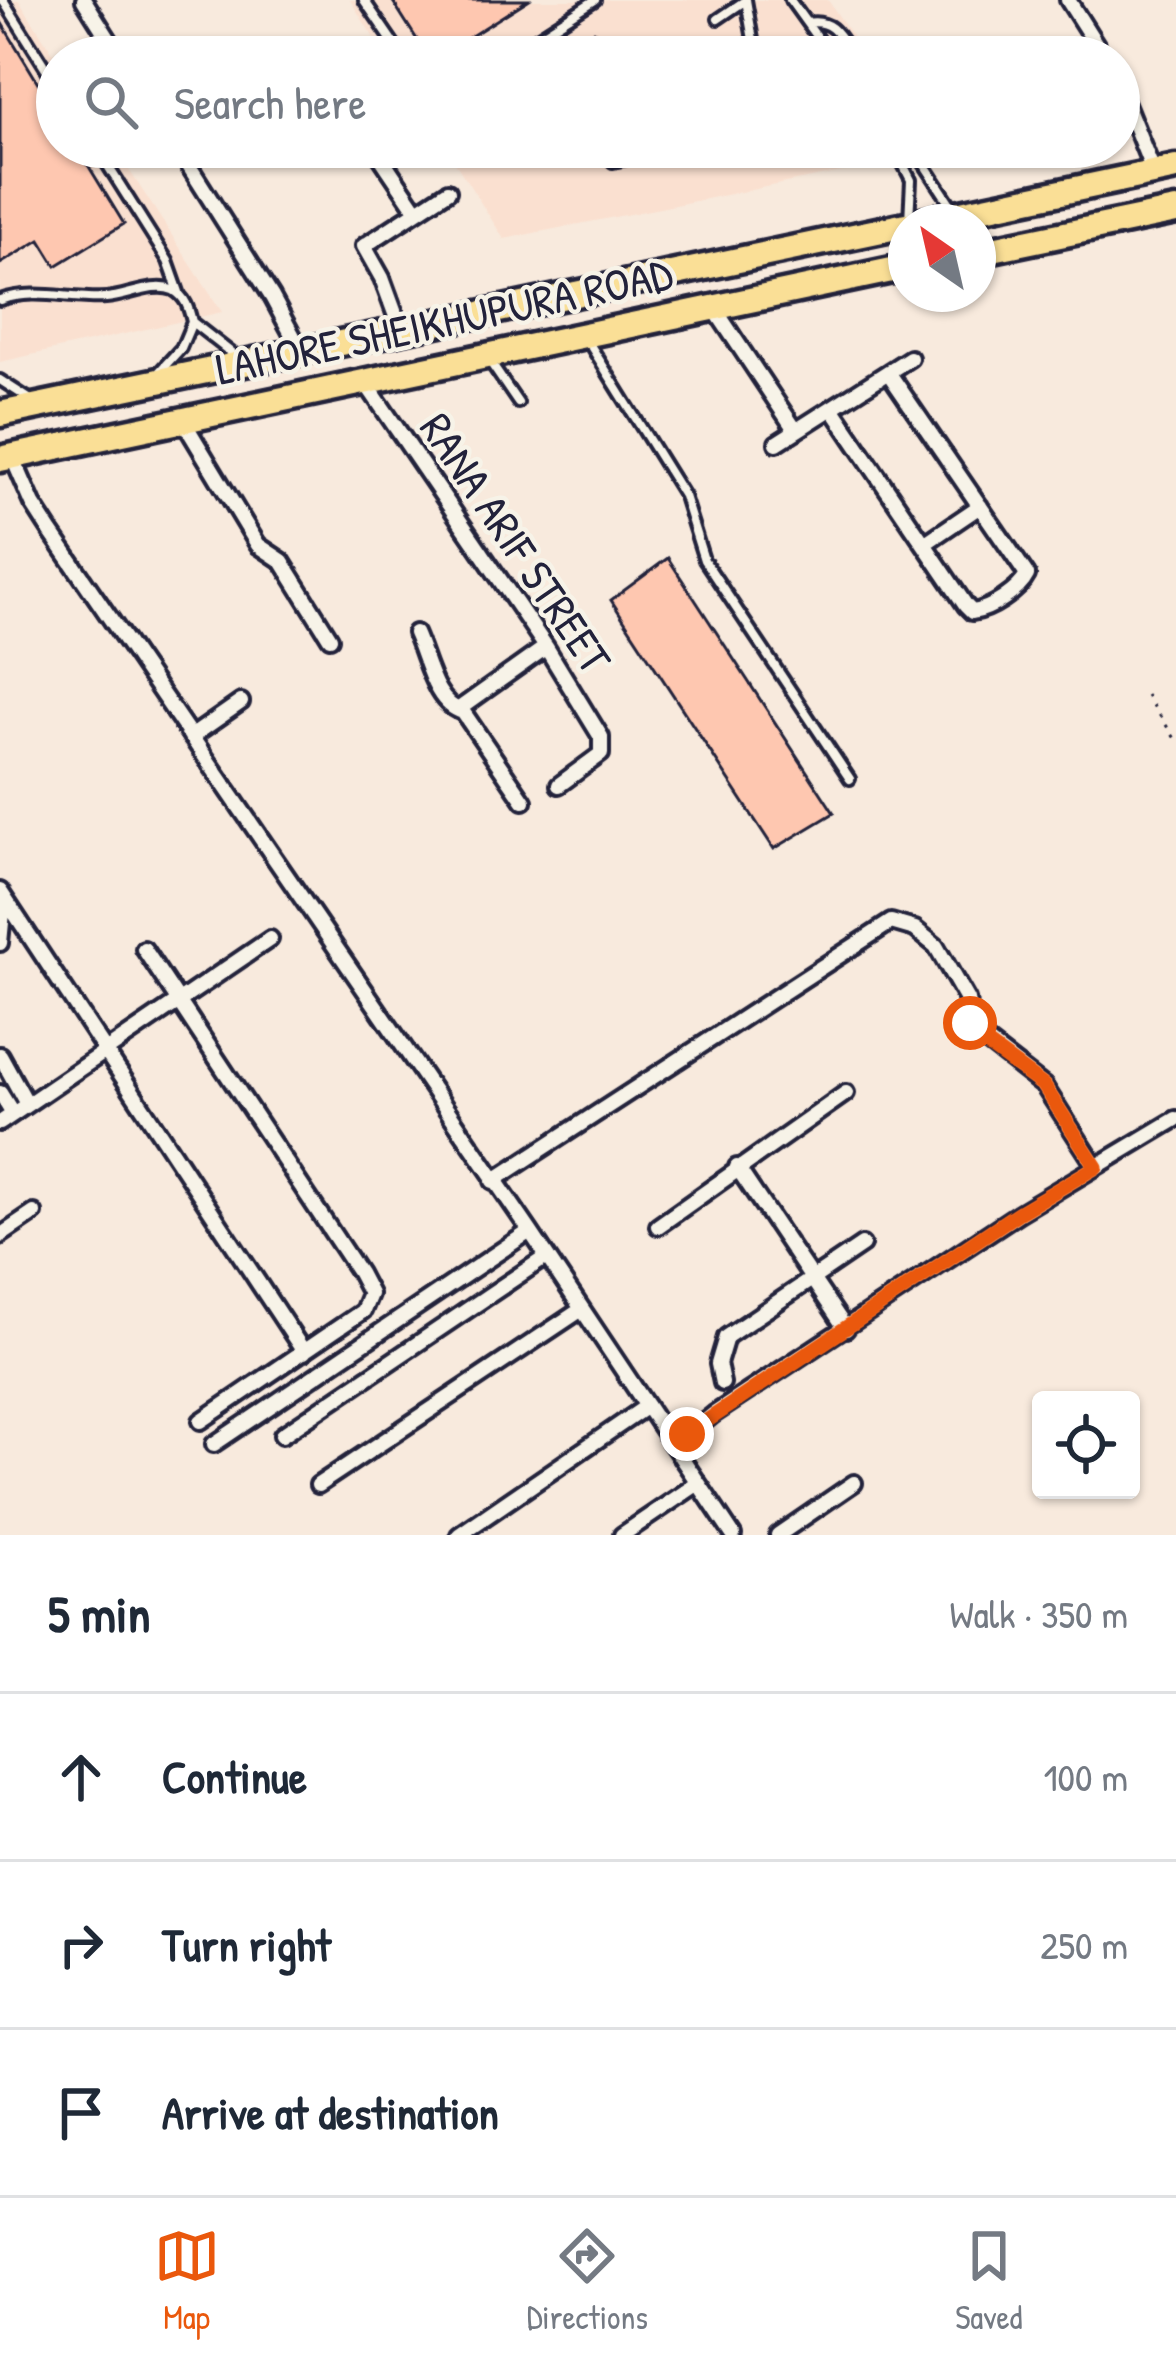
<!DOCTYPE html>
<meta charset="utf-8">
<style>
:root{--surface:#fff;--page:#f6f6f7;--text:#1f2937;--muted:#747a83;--line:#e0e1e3;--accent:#ea580c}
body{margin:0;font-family:"Patrick Hand",sans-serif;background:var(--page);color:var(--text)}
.controls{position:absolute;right:36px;bottom:36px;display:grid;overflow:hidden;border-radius:12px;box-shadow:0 3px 9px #0004}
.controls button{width:108px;height:108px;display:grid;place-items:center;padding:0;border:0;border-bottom:3px solid var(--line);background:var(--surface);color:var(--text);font:60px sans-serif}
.compass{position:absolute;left:888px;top:204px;width:108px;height:108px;border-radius:50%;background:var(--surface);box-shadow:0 3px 9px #0004;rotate:326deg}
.stop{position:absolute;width:36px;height:36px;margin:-27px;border:9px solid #ea580c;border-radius:50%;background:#fff}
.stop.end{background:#ea580c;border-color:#fff;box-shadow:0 3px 12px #0008}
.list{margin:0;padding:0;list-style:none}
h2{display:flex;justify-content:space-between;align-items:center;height:156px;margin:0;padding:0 48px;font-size:51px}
h2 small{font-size:39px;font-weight:400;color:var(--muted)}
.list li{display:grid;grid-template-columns:78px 1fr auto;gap:36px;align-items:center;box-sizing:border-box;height:168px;padding:0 48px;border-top:3px solid var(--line)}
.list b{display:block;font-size:45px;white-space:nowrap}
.list em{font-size:39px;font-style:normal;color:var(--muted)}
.icon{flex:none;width:66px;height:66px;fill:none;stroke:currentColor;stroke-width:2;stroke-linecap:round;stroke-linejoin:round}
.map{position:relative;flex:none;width:1176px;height:1535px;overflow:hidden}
.search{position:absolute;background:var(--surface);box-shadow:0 3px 9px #0004;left:36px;right:36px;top:36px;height:132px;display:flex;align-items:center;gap:30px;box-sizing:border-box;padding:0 42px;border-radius:66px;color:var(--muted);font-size:45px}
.sheet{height:660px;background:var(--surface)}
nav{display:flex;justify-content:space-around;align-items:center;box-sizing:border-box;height:168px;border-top:3px solid var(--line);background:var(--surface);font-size:33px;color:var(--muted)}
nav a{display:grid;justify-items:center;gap:6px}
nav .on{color:var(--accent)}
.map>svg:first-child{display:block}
.built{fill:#fae0d0}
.building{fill:#fec7b0;stroke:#22223b;stroke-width:3}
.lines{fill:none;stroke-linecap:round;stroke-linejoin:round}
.service-casing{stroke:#22223b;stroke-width:16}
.minor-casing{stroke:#22223b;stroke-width:22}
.trunk-casing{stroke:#22223b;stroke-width:33}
.path{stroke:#22223b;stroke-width:3;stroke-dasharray:3 9;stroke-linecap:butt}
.service{stroke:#f7f3e8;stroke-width:8}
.minor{stroke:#f7f3e8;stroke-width:14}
.trunk{stroke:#fadf96;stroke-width:24}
.route{stroke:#ea580c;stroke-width:15}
.labels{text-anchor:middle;stroke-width:9;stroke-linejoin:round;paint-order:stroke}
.street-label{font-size:45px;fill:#22223b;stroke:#f7f3e8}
</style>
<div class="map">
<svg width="1176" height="1535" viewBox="0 0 1176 1535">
<rect width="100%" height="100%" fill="#f8eadd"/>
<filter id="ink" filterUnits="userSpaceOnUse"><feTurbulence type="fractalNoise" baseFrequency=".00833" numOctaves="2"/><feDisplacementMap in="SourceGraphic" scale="24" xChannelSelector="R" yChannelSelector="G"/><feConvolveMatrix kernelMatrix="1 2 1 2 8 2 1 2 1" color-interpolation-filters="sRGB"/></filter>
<g filter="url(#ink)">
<path class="built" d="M0,0H19L57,59V147H114L222,312L0,362Z
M350,0H828L866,57H386Z
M445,147H927L932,154L504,239Z"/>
<path class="building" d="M392,0H528L438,57H428Z
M0,20L57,114V147H77L124,224L56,266L40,240L0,264Z
M594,31L609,57H552Z
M668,558L834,813L774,849L611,600Z"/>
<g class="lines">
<g class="service-casing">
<path id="service" d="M3,0L57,86
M364,0L403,57
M746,0L756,57
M790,0L831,57
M718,19L746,0
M807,23C833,18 840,37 853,57
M506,57L595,0
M96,147L168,261L179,292
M894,147L911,180L909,221
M913,147L953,208
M613,162L685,147
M0,300C34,288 71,300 106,298C126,297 154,282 173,290C186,297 189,309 192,322L181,348L159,372
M192,322L238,358
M587,340L684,496L704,560L850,779
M490,362L518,403
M0,380L34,402"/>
</g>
<g class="minor-casing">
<path id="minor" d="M84,0L120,57
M1068,0L1104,57
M1119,86L1154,173
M177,147L272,297L301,351
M374,147L417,211
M714,308L796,431
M401,330L382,278L364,246L448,191
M365,382L546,647L601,737V754L559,785
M832,408L966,606L972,612C990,610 1019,591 1027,575L888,372
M182,419L258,545L282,561L330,638
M777,443L910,358
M12,456L33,504L51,532L530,1231L733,1535
M924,544L980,506
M415,633C427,659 434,704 463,712L524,801
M459,709L546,647
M191,737L241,702
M0,891L304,1352
M0,943L4,901
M144,949L359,1273L370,1294L363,1311L201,1421
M0,1055L27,1104
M0,1093L13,1114
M0,1123L270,939
M737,1167L846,1329
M493,1181L891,922L915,929L936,946L967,1000L973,1031L1044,1086L1096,1167
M658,1226L846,1093
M0,1236L34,1213
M722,1383L718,1364L726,1337L862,1245
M282,1435L546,1257
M214,1444L530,1231
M674,1446L714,1414L1019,1213L1176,1119
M318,1485L582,1309
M459,1535L647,1406
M622,1535L697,1484
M778,1535L854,1483"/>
</g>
<g class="trunk-casing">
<path id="trunk" d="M918,222L1176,168
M978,252L1176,211
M0,414L906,225
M0,459L906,267"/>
</g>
<path class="path" d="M1146,695L1176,740"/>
<use href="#service" class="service"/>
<use href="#minor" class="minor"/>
<use href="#trunk" class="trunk"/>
</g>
</g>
<g class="lines" filter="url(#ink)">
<path class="route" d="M687,1434L1018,1213L1096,1167L1044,1086L978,1038L970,1023"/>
</g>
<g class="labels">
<g class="street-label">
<text transform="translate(444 321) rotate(-12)" y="16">LAHORE SHEIKHUPURA ROAD</text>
<text transform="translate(516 543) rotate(56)" y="16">RANA ARIF STREET</text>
</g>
</g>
</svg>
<div class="controls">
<button><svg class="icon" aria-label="locate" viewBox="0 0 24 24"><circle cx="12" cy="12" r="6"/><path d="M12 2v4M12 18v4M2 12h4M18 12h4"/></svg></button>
</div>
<svg class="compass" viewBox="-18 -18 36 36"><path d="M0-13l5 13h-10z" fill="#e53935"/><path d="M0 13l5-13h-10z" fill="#747a83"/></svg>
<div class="stop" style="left:970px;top:1023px"></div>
<div class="stop end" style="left:687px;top:1434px"></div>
<div class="search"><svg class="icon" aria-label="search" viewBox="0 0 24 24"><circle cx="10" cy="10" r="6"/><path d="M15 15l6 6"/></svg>Search here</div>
</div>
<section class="sheet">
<h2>5 min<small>Walk · 350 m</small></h2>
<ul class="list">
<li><svg class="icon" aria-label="ahead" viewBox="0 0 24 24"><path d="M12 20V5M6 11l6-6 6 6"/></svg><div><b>Continue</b></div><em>100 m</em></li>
<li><svg class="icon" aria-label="right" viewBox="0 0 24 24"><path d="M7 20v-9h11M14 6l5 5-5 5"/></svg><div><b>Turn right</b></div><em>250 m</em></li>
<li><svg class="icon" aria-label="arrive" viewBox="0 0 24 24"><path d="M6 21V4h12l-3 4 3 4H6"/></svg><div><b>Arrive at destination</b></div></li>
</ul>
</section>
<nav>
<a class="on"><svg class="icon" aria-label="map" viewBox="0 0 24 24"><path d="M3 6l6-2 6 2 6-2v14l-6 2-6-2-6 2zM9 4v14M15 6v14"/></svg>Map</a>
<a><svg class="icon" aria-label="directions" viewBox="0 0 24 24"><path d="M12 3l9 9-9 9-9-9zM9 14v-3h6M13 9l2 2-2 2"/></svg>Directions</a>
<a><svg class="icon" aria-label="saved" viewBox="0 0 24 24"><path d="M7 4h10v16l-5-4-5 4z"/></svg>Saved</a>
</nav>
